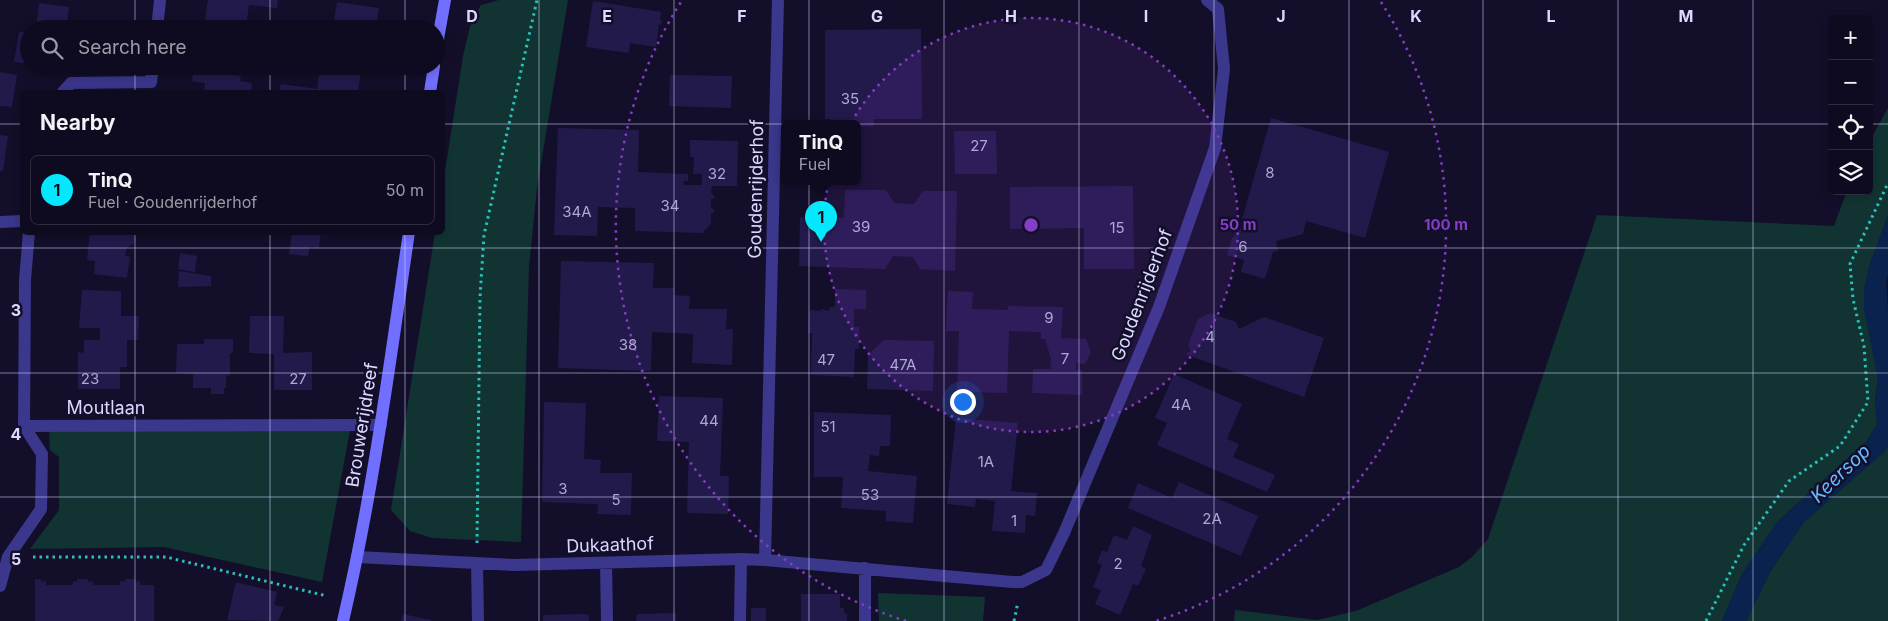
<!DOCTYPE html>
<meta charset="utf-8">
<style>
:root{--surface:#0e0b20;--page:#171429;--text:#f1f3f6;--muted:#9b9ba5;--line:#2e2b3e;--accent:#04e8ff}
body{margin:0;font-family:Inter,sans-serif;background:var(--page);color:var(--text)}
.controls{position:absolute;right:15px;top:15px;display:grid;overflow:hidden;border-radius:8px;box-shadow:0 2px 8px #0003}
.controls button{width:45px;height:45px;display:grid;place-items:center;padding:0;border:0;border-bottom:1px solid var(--line);background:var(--surface);color:var(--text);font:25px sans-serif}
.you{position:absolute;left:962px;top:401px;width:18px;height:18px;margin:-12px;border:4px solid #fff;border-radius:50%;background:#1a73e8;box-shadow:0 0 0 8px #1a73e833}
.badge{display:grid;place-items:center;width:32px;height:32px;border-radius:50%;background:var(--accent);color:#111;font-size:16px;font-weight:700}
.pin{position:absolute;translate:-50% -41px;filter:drop-shadow(0 1px 2px #0008)}
.pin::after{content:'';position:absolute;top:26px;width:18px;height:15px;background:inherit;clip-path:polygon(0 0,100% 0,50% 100%)}
.popup{position:absolute;left:781px;top:120px;width:80px;height:65px;box-sizing:border-box;display:grid;place-content:center;border-radius:8px;background:var(--surface);filter:drop-shadow(0 1px 4px #0005);font-size:16px;white-space:nowrap;color:var(--muted)}
.popup b{font-size:19px;color:var(--text)}
.popup::after{content:'';position:absolute;left:50%;top:100%;margin-left:-10px;border:10px solid transparent;border-top-color:var(--surface)}
.list{margin:0;padding:0;list-style:none}
h2{display:flex;justify-content:space-between;align-items:center;height:65px;margin:0;padding:0 20px;font-size:21px}
h2 small{font-size:16px;font-weight:400;color:var(--muted)}
.list li{display:grid;grid-template-columns:32px 1fr auto;gap:15px;align-items:center;box-sizing:border-box;height:70px;margin:0 10px 10px;padding:0 10px;border:1px solid var(--line);border-radius:8px}
.list b{display:block;font-size:19px;white-space:nowrap}
.list p{margin:0;font-size:16px;white-space:nowrap;color:var(--muted)}
.list em{font-size:16px;font-style:normal;color:var(--muted)}
.icon{flex:none;width:28px;height:28px;fill:none;stroke:currentColor;stroke-width:2;stroke-linecap:round;stroke-linejoin:round}
.map{position:relative;flex:none;width:1888px;height:621px;overflow:hidden}
.search{position:absolute;background:var(--surface);box-shadow:0 2px 8px #0003;left:20px;top:20px;width:425px;height:55px;display:flex;align-items:center;gap:12px;box-sizing:border-box;padding:0 18px;border-radius:28px;color:var(--muted);font-size:19px}
.panel{position:absolute;background:var(--surface);box-shadow:0 2px 8px #0003;left:20px;top:90px;width:425px;height:145px;border-radius:8px}
.map>svg:first-child{display:block}
.green{fill:#113433}
.water{fill:#09234e}
.building{fill:#231a4c}
.lines{fill:none;stroke-linecap:round;stroke-linejoin:round}
.path{stroke:#28c2b8;stroke-width:3;stroke-dasharray:2.5 4;stroke-linecap:butt}
.street{stroke:#3a378c;stroke-width:12}
.secondary{stroke:#716fff;stroke-width:12}
.grid{fill:none;stroke:#dcd8ff;stroke-width:1;stroke-opacity:0.55}
.ring{fill:none;stroke:#853dc5;stroke-width:2.5;stroke-dasharray:2.5 5}
.labels{text-anchor:middle;stroke-width:5;stroke-linejoin:round;paint-order:stroke}
.number-label{font-size:15px;fill:#aea8d2}
.street-label{font-size:18px;fill:#dcd8ff;stroke:#130f2a}
.water-label{font-size:19px;font-style:italic;fill:#66b9ff;stroke:#130f2a}
.grid-label{font-size:16px;text-anchor:middle;font-weight:bold;fill:#dcd8ff;stroke:#130f2a;stroke-width:5;stroke-linejoin:round;paint-order:stroke}
.centre{fill:#853dc5;stroke:#130f2a;stroke-width:2.5}
.ring-label{font-size:15px;text-anchor:middle;font-weight:bold;fill:#853dc5;stroke:#130f2a;stroke-width:5;stroke-linejoin:round;paint-order:stroke}
</style>
<div class="map">
<svg width="1888" height="621" viewBox="0 0 1888 621">
<rect width="100%" height="100%" fill="#130f2a"/>
<path class="green" d="M499,0H568L537,188L529,267L521,542L432,538L410,531L391,510L435,233L442,232L443,184L463,56L471,22L481,5Z
M1888,108V216L1870,264L1864,290V307L1878,378L1875,401L1877,424L1867,441L1778,521L1741,576L1722,621H1234L1235,610L1317,620L1356,611L1459,567L1472,557L1488,539L1597,215L1834,226L1847,191H1869V142Z
M49,430H350L322,582L164,547L30,549L59,510V457L50,450Z
M1888,446V621H1746L1770,572L1804,522L1885,451Z
M878,593L985,597L983,621H879Z"/>
<path class="water" d="M1888,216V275L1886,283L1888,310V446L1885,451L1804,522L1770,572L1746,621H1722L1741,576L1778,521L1867,441L1877,424L1875,401L1878,378L1864,307V290L1870,264Z"/>
<path class="building" d="M208,0H278L277,8L249,5L246,26H252L251,29H234L235,25L205,21Z
M593,1L661,12L660,20H662L661,25L659,24L656,47L630,43L629,53L586,47Z
M337,2L379,8L376,29H312V25L333,27Z
M39,3L69,7L67,24L89,29H36Z
M921,29L922,119H874V126L857,127V123H830V119H825V30Z
M19,32L29,33V64L14,62Z
M194,66H232L231,75L241,76L240,81L252,83L251,92H204L205,83L192,81Z
M320,66H337L361,70L358,92H279L281,84L317,89Z
M0,72L17,75L12,107L0,106Z
M670,75L732,76L731,108L669,106Z
M1271,118L1389,152L1365,238L1306,221L1303,234L1276,241L1278,251L1273,252L1265,279L1241,272L1244,260L1227,255L1232,238L1236,235L1234,230L1241,223Z
M558,128L639,130L638,172L688,174V181H684L683,185H702V174H693L694,157H690V140L738,141L737,186H712L711,193L715,197L711,200V207L715,211L711,214V224L702,233L635,231V208L598,207L597,236L554,235Z
M954,131H996L997,174H955Z
M0,135L8,136L3,171H0Z
M1133,186L1134,269H1084V228L1010,229V187Z
M845,190H886L894,203L914,204L923,191H957L955,271L920,269L913,257L893,256L885,269L799,266L800,217L844,218Z
M90,232H133L136,239L134,244L127,247L125,256L130,257L127,278L94,274L95,261L87,260Z
M292,232H321L319,248L310,247L308,256L289,254Z
M180,253L197,256L195,272L178,269Z
M561,261L654,263L653,288H674L673,295L690,296L689,309H727L726,329H733L732,365L692,363L693,334L652,332L651,371L558,368Z
M179,271L211,276V286L178,287Z
M835,289L866,290V309H854V327H859V349H855L854,377L811,375L812,333H808L809,310L821,311V309L829,311L830,307H835Z
M82,290L121,291V316H139L138,340H127V367H120V389H78V352L84,353V340H100V328H79Z
M948,291L973,292L972,309L1008,310V306L1063,307L1061,338L1086,339L1091,352L1085,364L1076,363V370H1082V395L1032,393L1033,369H1050L1051,359L1045,339H1041V332L1009,331L1007,393L957,392L959,331H946Z
M1210,313L1236,322L1239,329L1264,317L1324,338L1304,397L1185,354L1191,351L1188,345L1198,319Z
M250,316H284L283,353L312,352V390H274V354L249,353Z
M204,339H233V353H230V376L226,375V388H224V394H211V388H193V374L176,373L177,344H204Z
M884,340L934,341L933,391L867,389L868,355Z
M1174,374L1242,404L1227,439L1239,444L1233,457L1275,475L1267,492L1157,445L1167,423L1155,418Z
M659,396L723,398L720,476H729L728,514L687,513L689,442L657,441Z
M544,402L586,403L584,459L601,460L600,473H632L631,515L597,514L598,504L542,502Z
M814,412L891,415L890,446H880L879,456L870,455L868,471L917,476L913,523L886,521V511L841,508L843,477H814Z
M956,418L1018,423L1011,491L1037,493L1035,516L1026,515L1025,533L992,531L995,501L976,499L975,507L947,504Z
M1179,482L1258,516L1241,556L1128,508L1138,483L1172,498Z
M1133,526L1152,535L1141,566L1146,569L1138,586L1133,584L1120,615L1095,604L1101,590L1093,587L1102,565L1097,563L1102,550L1107,552L1114,535L1127,540Z
M35,579H41V582L46,581V585H73V581L77,582V579H88V582L93,581V585H120V581L125,582V579H136L135,582L140,581V585H154V621H35Z
M236,582L277,592L274,605L284,607L278,621L227,620Z
M801,594H840V608H844V613H847V621H801Z
M751,608H766V621H751Z
M676,613V621H636L637,614Z
M403,614L431,620V621H401Z
M583,614L589,615V621H543V615Z"/>
<g class="lines">
<path class="path" d="M477,543L480,297L484,235L537,0
M33,557H166L327,596
M1014,621L1018,602
M1706,621L1744,545L1789,481L1840,446L1868,402L1864,346L1853,299L1850,264L1888,183"/>
<path class="street" d="M157,29L160,0
M63,92L71,83L151,82L153,66
M0,222L22,221
M29,232L25,280L24,426L381,425
M357,557L514,565L741,559L765,560L1012,582H1022L1046,570L1064,533L1159,307L1215,148L1224,69L1218,9L1207,0
M765,560L778,0
M606,563L607,621
M477,564L478,621
M0,586L8,557L41,509L42,454L24,426
M740,621L741,559
M865,621V568"/>
<path class="secondary" d="M436,50L445,0
M430,92L434,66
M343,621C373,493 390,362 409,232"/>
</g>
<path class="grid" d="M135,0V29M270,0V29M405,0V29M539,0V621M674,0V621M809,0V621M944,0V621M1079,0V621M1214,0V621M1349,0V621M1483,0V621M1618,0V621M1753,0V621M135,66V92M270,66V92M405,66V92M0,124H22M442,124H1832M1869,124H1888M135,232V621M270,232V621M405,232V621M0,248H1888M0,373H1888M0,497H1888"/>
<circle cx="1031" cy="225" r="207" fill="#853dc5" fill-opacity=".12"/>
<g class="ring">
<circle cx="1031" cy="225" r="207"/>
<path d="M906 621A415 415 0 0 1 681 2M1381 2A415 415 0 0 1 1156 621"/>
</g>
<g class="labels">
<g class="number-label">
<text x="850" y="104">35</text>
<text x="979" y="151">27</text>
<text x="1270" y="178">8</text>
<text x="717" y="179">32</text>
<text x="670" y="211">34</text>
<text x="577" y="217">34A</text>
<text x="861" y="232">39</text>
<text x="1117" y="233">15</text>
<text x="1243" y="252">6</text>
<text x="1049" y="323">9</text>
<text x="1210" y="342">4</text>
<text x="628" y="350">38</text>
<text x="1065" y="364">7</text>
<text x="826" y="365">47</text>
<text x="903" y="370">47A</text>
<text x="90" y="384">23</text>
<text x="298" y="384">27</text>
<text x="1181" y="410">4A</text>
<text x="709" y="426">44</text>
<text x="828" y="432">51</text>
<text x="986" y="467">1A</text>
<text x="563" y="494">3</text>
<text x="870" y="500">53</text>
<text x="616" y="505">5</text>
<text x="1212" y="524">2A</text>
<text x="1014" y="526">1</text>
<text x="1118" y="569">2</text>
</g>
<g class="street-label">
<text transform="translate(756 189) rotate(-89)" y="6">Goudenrijderhof</text>
<text transform="translate(1142 295) rotate(-69)" y="6">Goudenrijderhof</text>
<text x="106" y="414">Moutlaan</text>
<text transform="translate(362 425) rotate(-81)" y="6">Brouwerijdreef</text>
<text transform="translate(610 545) rotate(-2)" y="6">Dukaathof</text>
</g>
<g class="water-label">
<text transform="translate(1840 473) rotate(-44)" y="7">Keersop</text>
</g>
</g>
<g class="grid-label">
<text x="472" y="22">D</text>
<text x="607" y="22">E</text>
<text x="742" y="22">F</text>
<text x="877" y="22">G</text>
<text x="1011" y="22">H</text>
<text x="1146" y="22">I</text>
<text x="1281" y="22">J</text>
<text x="1416" y="22">K</text>
<text x="1551" y="22">L</text>
<text x="1686" y="22">M</text>
<text x="16" y="316">3</text>
<text x="16" y="440">4</text>
<text x="16" y="565">5</text>
</g>
<circle cx="1031" cy="225" r="8" class="centre"/>
<g class="ring-label">
<text x="1238" y="230">50 m</text>
<text x="1446" y="230">100 m</text>
</g>
</svg>
<div class="controls">
<button>+</button>
<button>−</button>
<button><svg class="icon" aria-label="locate" viewBox="0 0 24 24"><circle cx="12" cy="12" r="6"/><path d="M12 2v4M12 18v4M2 12h4M18 12h4"/></svg></button>
<button><svg class="icon" aria-label="layers" viewBox="0 0 24 24"><path d="M12 4l9 5-9 5-9-5zM3 14l9 5 9-5"/></svg></button>
</div>
<div class="you"></div>
<div class="pin badge" style="left:821px;top:242px">1</div>
<div class="popup"><b>TinQ</b>Fuel</div>
<div class="search"><svg class="icon" aria-label="search" viewBox="0 0 24 24"><circle cx="10" cy="10" r="6"/><path d="M15 15l6 6"/></svg>Search here</div>
<section class="panel">
<h2>Nearby<small></small></h2>
<ul class="list">
<li><span class="badge">1</span><div><b>TinQ</b><p>Fuel · Goudenrijderhof</p></div><em>50 m</em></li>
</ul>
</section>
</div>
